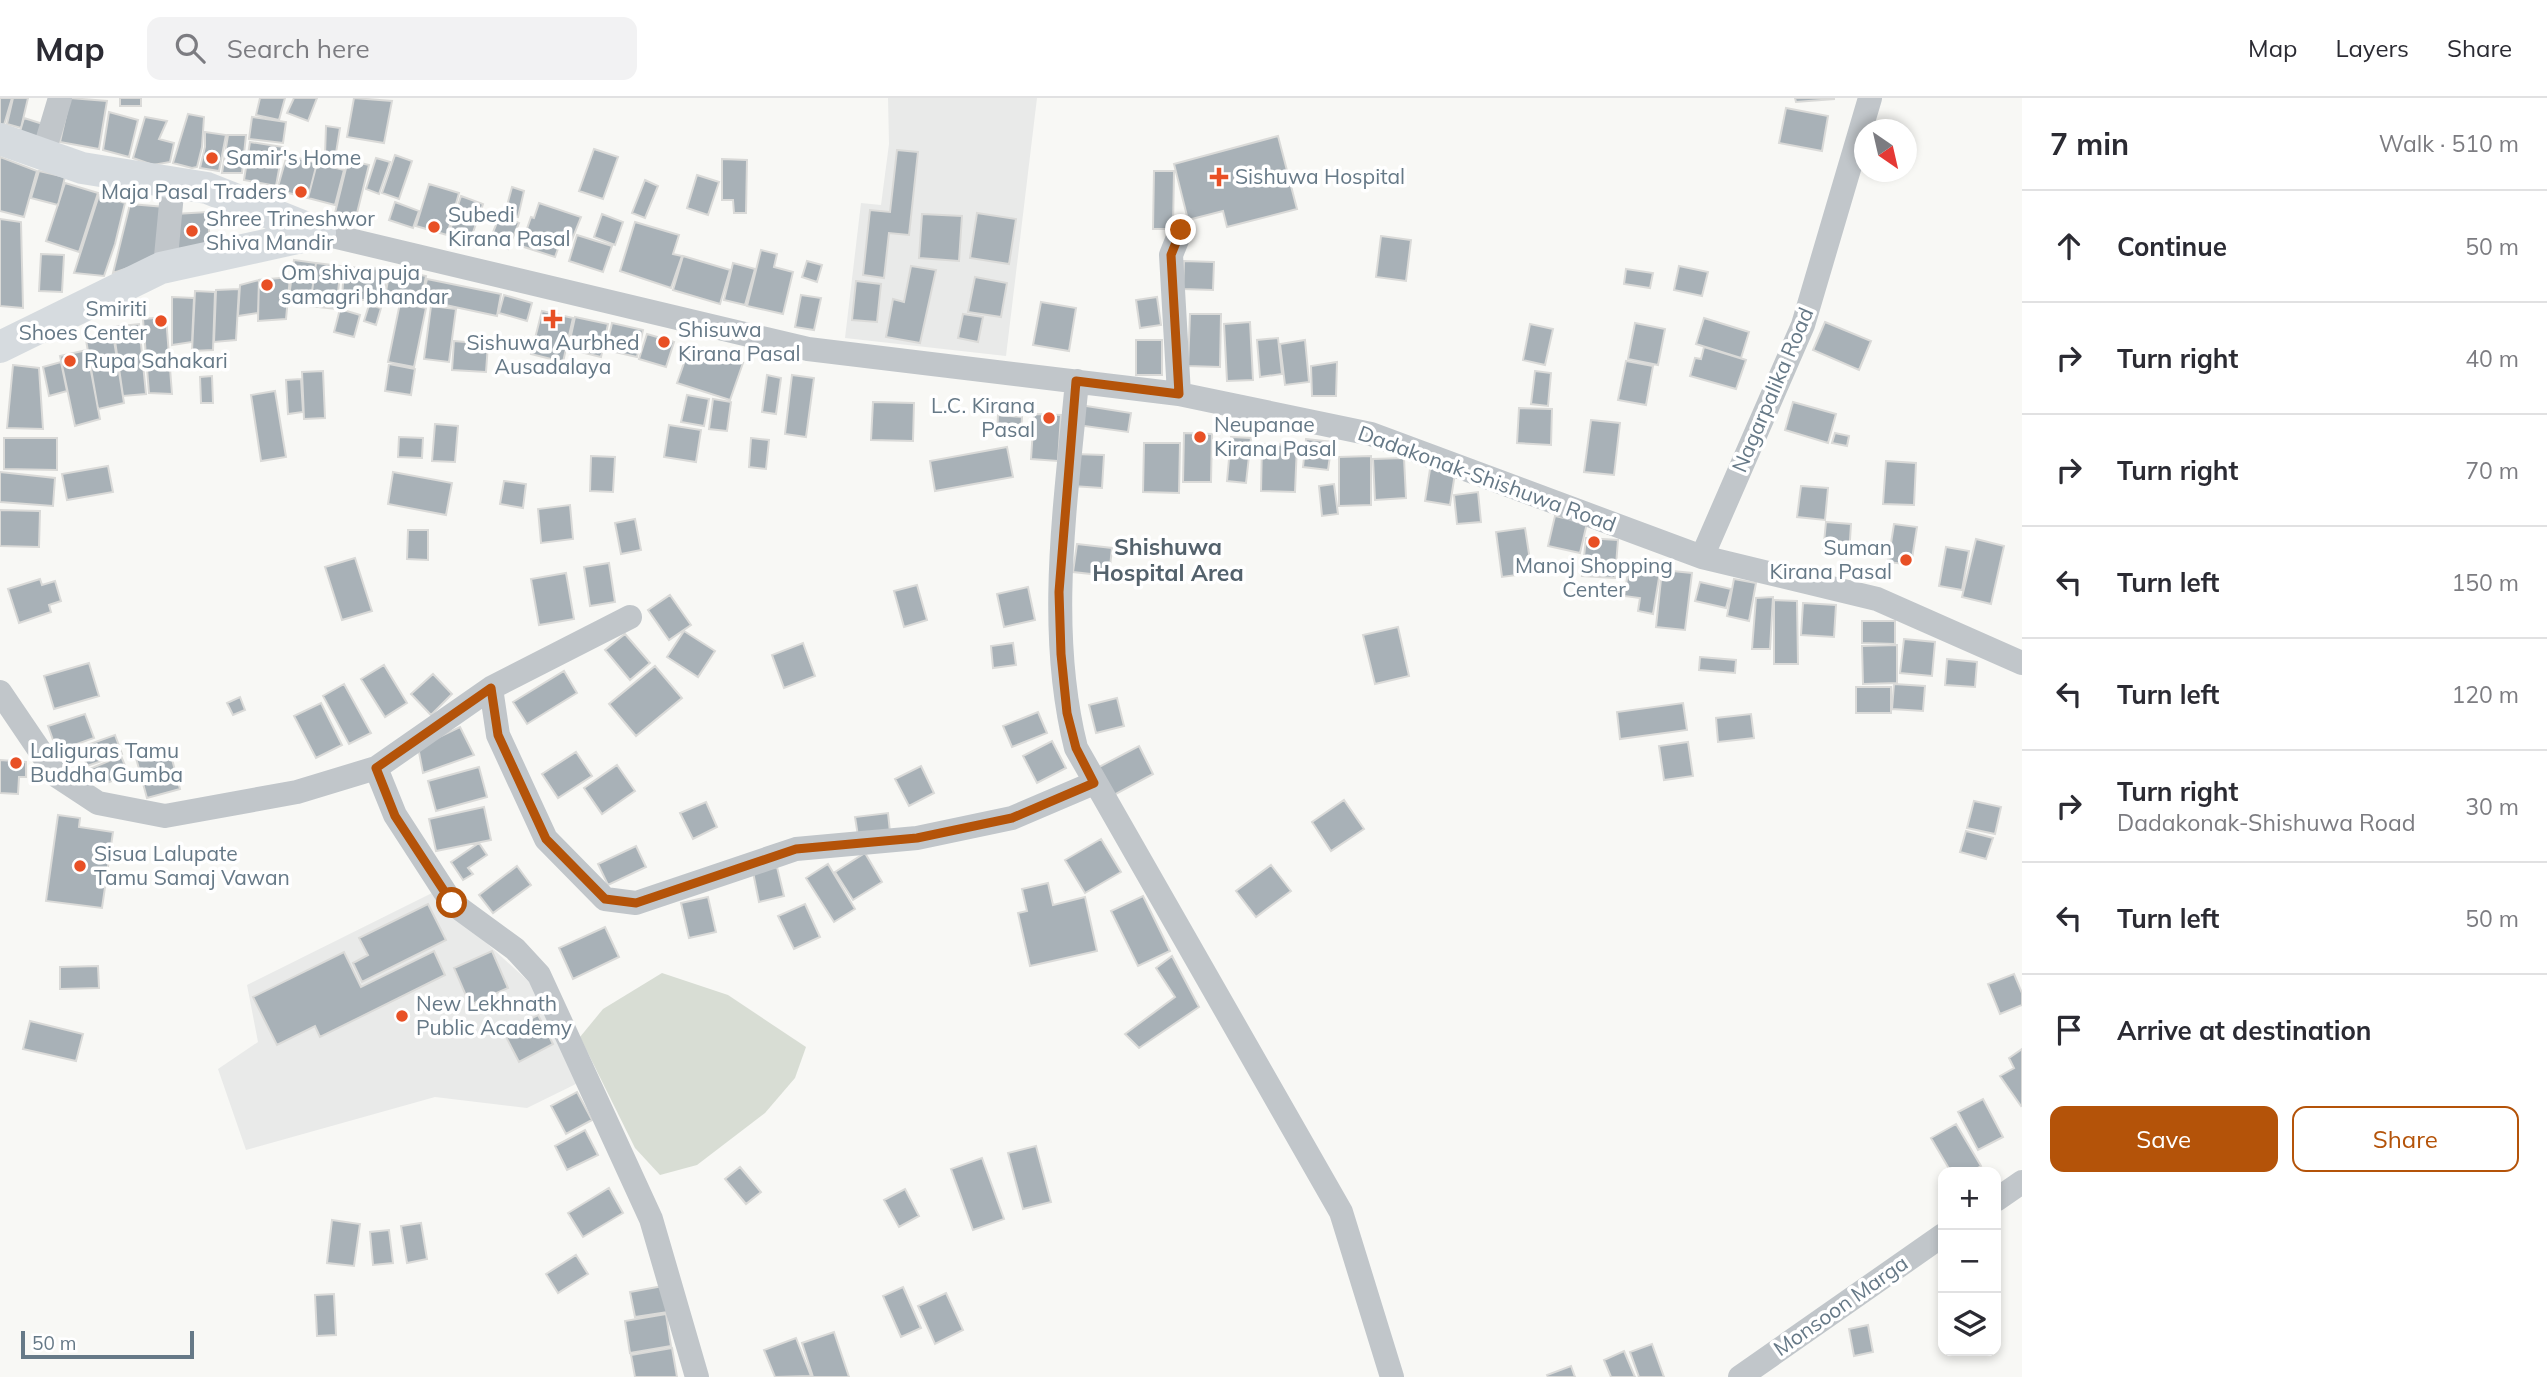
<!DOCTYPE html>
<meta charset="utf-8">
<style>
:root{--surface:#fff;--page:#f2f2f3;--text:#2b2b33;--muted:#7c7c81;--line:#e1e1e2;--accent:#b45309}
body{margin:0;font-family:Mulish,sans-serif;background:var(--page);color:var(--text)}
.controls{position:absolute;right:21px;bottom:21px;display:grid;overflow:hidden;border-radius:14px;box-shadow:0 4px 10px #0003}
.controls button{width:63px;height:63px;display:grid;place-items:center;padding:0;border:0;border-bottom:2px solid var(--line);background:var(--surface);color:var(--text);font:35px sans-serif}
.compass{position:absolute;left:1854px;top:21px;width:63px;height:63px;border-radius:50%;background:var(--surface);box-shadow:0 4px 10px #0003;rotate:146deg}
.scale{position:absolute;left:21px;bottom:18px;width:173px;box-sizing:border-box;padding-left:7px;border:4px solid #667987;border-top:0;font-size:19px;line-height:24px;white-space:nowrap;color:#667987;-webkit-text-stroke:5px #fff;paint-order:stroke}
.stop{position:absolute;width:21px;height:21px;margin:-16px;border:5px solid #b45309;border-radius:50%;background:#fff}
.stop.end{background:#b45309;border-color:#fff;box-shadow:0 2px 7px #0008}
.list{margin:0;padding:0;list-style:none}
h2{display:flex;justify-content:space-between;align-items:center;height:91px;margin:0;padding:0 28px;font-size:30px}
h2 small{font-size:23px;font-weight:400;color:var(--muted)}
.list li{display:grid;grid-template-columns:46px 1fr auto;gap:21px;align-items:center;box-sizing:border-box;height:112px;padding:0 28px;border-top:2px solid var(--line)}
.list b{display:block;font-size:26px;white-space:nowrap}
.list p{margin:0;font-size:23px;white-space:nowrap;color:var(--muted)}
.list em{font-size:23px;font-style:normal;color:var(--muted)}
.actions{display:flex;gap:14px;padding:21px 28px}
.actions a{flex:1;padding:16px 0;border:2px solid var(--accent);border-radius:14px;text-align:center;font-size:24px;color:var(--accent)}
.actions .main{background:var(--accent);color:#fff}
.icon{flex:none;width:38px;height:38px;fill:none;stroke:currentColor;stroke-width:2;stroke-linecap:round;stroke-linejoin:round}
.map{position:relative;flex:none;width:2022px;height:1279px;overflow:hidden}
header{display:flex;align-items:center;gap:42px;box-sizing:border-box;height:98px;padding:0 35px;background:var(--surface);border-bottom:2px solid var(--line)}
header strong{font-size:33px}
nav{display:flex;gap:38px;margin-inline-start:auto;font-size:24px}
.search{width:490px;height:63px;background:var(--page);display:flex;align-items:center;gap:18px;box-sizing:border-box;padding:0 24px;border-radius:14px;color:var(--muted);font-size:26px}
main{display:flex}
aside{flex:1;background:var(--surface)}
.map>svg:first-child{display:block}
.built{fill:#e9eae9}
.green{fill:#d8ddd4}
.building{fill:#a8b1b7;stroke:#dadad8;stroke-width:2}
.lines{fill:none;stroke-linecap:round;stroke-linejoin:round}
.minor{stroke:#c1c6ca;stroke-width:24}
.major{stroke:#d6dbdf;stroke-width:32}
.route{stroke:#b45309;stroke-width:9}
.poi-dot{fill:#e85025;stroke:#fff;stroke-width:2.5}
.labels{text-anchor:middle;stroke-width:7;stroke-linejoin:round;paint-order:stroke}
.poi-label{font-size:21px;fill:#667987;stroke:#fff;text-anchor:start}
.street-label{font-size:21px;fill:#667987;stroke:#fff}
.neighbourhood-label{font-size:23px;font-weight:bold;fill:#54626c;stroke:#fff}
</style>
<header>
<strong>Map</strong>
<div class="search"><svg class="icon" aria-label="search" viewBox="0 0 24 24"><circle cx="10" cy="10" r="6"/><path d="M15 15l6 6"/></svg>Search here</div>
<nav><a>Map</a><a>Layers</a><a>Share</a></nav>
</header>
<main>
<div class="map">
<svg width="2022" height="1279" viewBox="0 0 2022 1279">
<rect width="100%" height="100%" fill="#f8f8f5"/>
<path class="built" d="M888,0H1037L1006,258L845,240L861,105L881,107L889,46Z
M432,795L538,892L584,982L527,1010L435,999L246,1052L218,971L258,944L247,887Z"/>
<path class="green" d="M662,875L728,897L806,949L795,980L765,1015L697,1067L660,1077L635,1050L580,939L603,911Z"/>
<path class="building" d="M0,0H12L4,27L0,26Z
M13,0H28L21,30L7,26Z
M70,0L107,3L99,51L60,44Z
M120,0H141V8H120Z
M260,0H285L279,22L256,17Z
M294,0H317L308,23L287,15Z
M354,0L392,3L384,45L347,39Z
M1795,0H1834V1L1796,4Z
M1786,10L1828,18L1822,53L1779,45Z
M109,14L138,22L129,59L103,52Z
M188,16L204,19L202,49L197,69L192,70L173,65Z
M145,19L167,23L159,41L174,45L170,64L153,67L133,60Z
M252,19L286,24L283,45L249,41Z
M24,20L46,27L41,43L19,37Z
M326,28L340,30L336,55L325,57Z
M205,34L226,37L219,73L200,70L205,49Z
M228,37H246L242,75H222Z
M1278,38L1297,111L1227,129L1223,113L1188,122L1174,66Z
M250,44L283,49L276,88L244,82Z
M594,51L618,59L603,101L579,93Z
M897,52L918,54L909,137L889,135L884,180L863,177L870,112L890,114Z
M287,57L317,65L308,100L277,92Z
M395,57L412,63L399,101L382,95Z
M0,59L37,73L24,119L0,113Z
M376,60L390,64L379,96L366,91Z
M722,61L747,62L746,115H734L733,102H722Z
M348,62L369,67L356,119L335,115Z
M317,65L344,72L335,107L308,100Z
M39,73L65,79L58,107L31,100Z
M1154,73H1174L1173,131H1153Z
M697,77L719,84L708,117L687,110Z
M645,82L658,88L645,120L632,115Z
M65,85L98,95L79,154L46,143Z
M429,86L459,95L447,137L416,128Z
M512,89L524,93L518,119L505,115Z
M99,97L125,105L115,146L104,178L74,175Z
M461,98L483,106L471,140L450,132Z
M395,104L419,113L413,130L389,122Z
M539,105L581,119L569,149L560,145L555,159L521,148L531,119L534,120Z
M130,106L165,109L158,160L113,175Z
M208,114L210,149L177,151L175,116Z
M977,115L1016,121L1009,166L970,160Z
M602,116L623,124L615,147L594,139Z
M922,116L962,118L959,163L919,160Z
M500,117L519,125L508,151L489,144Z
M0,121L21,124L23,210L0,208Z
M635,124L679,137L673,156L682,158L671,190L620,173Z
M577,137L612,148L603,174L569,163Z
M1381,138L1411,142L1406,183L1376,179Z
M761,152L777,156L774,169L793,174L783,216L747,208Z
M41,156L64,157L62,194L39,193Z
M683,158L730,172L720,206L673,192Z
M294,162L316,165L310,208L288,206Z
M807,163L822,167L817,184L802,179Z
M1184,163L1214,164L1213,192L1183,191Z
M316,165L341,168L336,211L310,208Z
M733,165L755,171L745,207L724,202Z
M911,168L936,172L920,245L886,239L893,201L904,204Z
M1679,168L1708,174L1702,198L1674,192Z
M344,169L386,171L384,203L342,201Z
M390,171L426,178L421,205L385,199Z
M1626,171L1653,175L1650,190L1624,186Z
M290,179L286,221L258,223L259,182Z
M975,179L1007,185L1001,219L968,214Z
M427,181L501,196L497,218L422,202Z
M259,182L258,215L238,218L240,187Z
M856,183L881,186L877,224L852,222Z
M239,191L236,242L214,244L216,192Z
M195,193L215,194L213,252L192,253Z
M504,197L532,205L527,223L499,215Z
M801,197L821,200L814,232L795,229Z
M172,199L194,200L192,244L172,247Z
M1157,199L1161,227L1140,230L1136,202Z
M1041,204L1076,210L1069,253L1033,247Z
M400,205L426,210L414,269L388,264Z
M369,207L381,210L376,227L364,223Z
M431,208L456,211L449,264L424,261Z
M340,211L360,217L354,239L334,234Z
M542,213L573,220L563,264L531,256Z
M963,216L983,219L978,244L958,240Z
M1190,216H1221L1220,269L1188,268Z
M166,219L172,296L149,295L143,221Z
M575,219L608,226L601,259L568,251Z
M1704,220L1749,234L1741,260L1696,246Z
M1250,224L1253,282L1227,283L1224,226Z
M1825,224L1871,243L1859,272L1813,252Z
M612,225L643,232L637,259L606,252Z
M1635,225L1665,231L1658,267L1628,261Z
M139,226L146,296L123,298L113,229Z
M1530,226L1553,231L1545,267L1523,262Z
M113,236L124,305L98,311L86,242Z
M647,236L674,244L666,269L639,261Z
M1278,240L1282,276L1260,279L1257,242Z
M1136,242H1162V277H1136Z
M1305,242L1309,284L1285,287L1280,246Z
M454,243L488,246L486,274L452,272Z
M690,248L743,265L730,302L677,285Z
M1704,249L1746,262L1736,291L1690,278L1695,260L1701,261Z
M87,252L100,321L75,328L60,258Z
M1626,263L1653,268L1646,307L1618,302Z
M61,264L67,293L49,298L43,269Z
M1337,264L1336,298H1312L1311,268Z
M389,266L415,271L411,297L385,293Z
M13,267L39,270L43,331L7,330Z
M323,273L325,320L304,321L302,274Z
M1535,273L1551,275L1548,308L1531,306Z
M767,277L781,280L776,316L762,314Z
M792,277L814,280L806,339L785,336Z
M212,278L213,305H201L200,279Z
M301,281L303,314L288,316L286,282Z
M275,293L286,359L261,363L251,297Z
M687,297L709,301L704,328L681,324Z
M713,301L731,304L727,333L709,331Z
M873,304L914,305L913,343L871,342Z
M1793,304L1836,316L1828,345L1785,332Z
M1080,307L1131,315L1128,334L1077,327Z
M1519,310L1552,311L1551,347L1517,345Z
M1034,316L1061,317L1058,363L1031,361Z
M998,317L1022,319L1021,340L997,338Z
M1591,322L1620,325L1614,377L1584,374Z
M435,326L458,328L455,364L432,363Z
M669,327L701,332L696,364L664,359Z
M1184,335L1212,336L1211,384H1183Z
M1835,335L1849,338L1847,348L1832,345Z
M399,339L423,340L422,360L398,359Z
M1231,339L1251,340L1246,385L1227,383Z
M4,340H57V372L4,371Z
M751,340L769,342L766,371L749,369Z
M1306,341L1332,344L1328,372L1303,369Z
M1144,345H1180L1179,395L1143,394Z
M1262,346L1297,347L1295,394L1261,393Z
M1007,349L1013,379L935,393L930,363Z
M1074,356L1104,357L1102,390L1072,388Z
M591,358L615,359L613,394L590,393Z
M1371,358V407L1339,408V359Z
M1404,360L1406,400L1375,402L1373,361Z
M1886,363L1916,365L1914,407L1883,406Z
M1431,365L1456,369L1450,407L1425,403Z
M108,368L113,394L67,402L62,376Z
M0,374L55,380L53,408L0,404Z
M393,374L452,385L446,417L388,406Z
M504,383L526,386L523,410L500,406Z
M1334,386L1338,416L1322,418L1319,388Z
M1801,388L1828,390L1825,422L1797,419Z
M1478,394L1481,424L1457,426L1454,397Z
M570,407L573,441L541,445L538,411Z
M0,412L40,413L39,449L0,448Z
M1555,418L1587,425L1580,455L1548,448Z
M635,421L641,452L621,456L615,425Z
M1826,424L1851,426L1849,457L1823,455Z
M1894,426L1917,429L1911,467L1888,464Z
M1525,430L1532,475L1502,479L1496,434Z
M408,432H428V462L407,461Z
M1586,440L1618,442L1615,480L1582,478Z
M1976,441L2004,448L1991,506L1962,499Z
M1077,446L1112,450L1109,478L1073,474Z
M1946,449L1969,453L1962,492L1939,488Z
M355,460L372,513L342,522L325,469Z
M1630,463L1661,468L1653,516L1638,513L1640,500L1624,498Z
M609,465L615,504L590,508L584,469Z
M1662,472L1692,475L1685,532L1656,529Z
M566,475L574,521L539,527L531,481Z
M40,481L42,487L55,483L61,503L49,507L51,514L19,525L8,491Z
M1734,481L1756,485L1749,523L1727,518Z
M1700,484L1731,491L1726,510L1695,503Z
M917,487L927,522L904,529L894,493Z
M1028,489L1035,522L1004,529L997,496Z
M670,497L691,527L669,542L648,512Z
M1773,499L1770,551H1752L1756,500Z
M1774,502L1797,503L1798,566H1774Z
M1803,505L1836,507L1834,539L1801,537Z
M1862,523H1895V546L1862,545Z
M1398,529L1409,578L1375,586L1363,537Z
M684,533L715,553L698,579L667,559Z
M625,536L650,565L630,582L605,552Z
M1904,541L1935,544L1932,578L1900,575Z
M803,545L815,578L784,590L772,557Z
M1013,545L1016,567L993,570L991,548Z
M1897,547V585L1863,586L1862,548Z
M1700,559L1736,562L1735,575L1699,572Z
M1947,561L1977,564L1975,589L1945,587Z
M89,565L99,598L54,611L44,578Z
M384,567L407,605L385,619L361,581Z
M655,568L682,600L636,638L609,606Z
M564,573L577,595L527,626L513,604Z
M433,576L452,596L431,617L411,596Z
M344,586L371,635L349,646L323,598Z
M1894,586L1925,588L1923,613L1892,611Z
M1856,589H1891V615H1856Z
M240,599L245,612L233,617L227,605Z
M1117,600L1124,628L1096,635L1089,607Z
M321,605L342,647L316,660L294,618Z
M1683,605L1687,632L1620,641L1617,614Z
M1038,614L1047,635L1012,649L1003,628Z
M85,616L94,640L57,653L48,628Z
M1751,616L1754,640L1718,644L1716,620Z
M460,629L474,657L423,675L418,649Z
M115,637L122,656L87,668L81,649Z
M1052,643L1066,670L1037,685L1023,658Z
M1688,644L1693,678L1664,682L1659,648Z
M1139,648L1153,676L1114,697L1099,669Z
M169,650L180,691L147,700L136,660Z
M576,654L592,678L558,700L542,676Z
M121,658L129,677L109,684L92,670Z
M0,662L26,664V679H19L18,696L0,695Z
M617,667L635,693L602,716L584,690Z
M921,668L934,695L909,708L895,681Z
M479,669L487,699L436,713L428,683Z
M1344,702L1364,731L1331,753L1312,724Z
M1974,703L2001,709L1995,736L1967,730Z
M706,704L717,729L693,741L680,715Z
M484,709L491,742L436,753L429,721Z
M888,715L890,734L858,738L855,719Z
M58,717L80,720L79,729L113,734L102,810L46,803Z
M1966,733L1993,740L1986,761L1960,754Z
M1101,741L1121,774L1085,795L1065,762Z
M479,745L487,757L468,770L473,776L463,782L451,764Z
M636,748L646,769L608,787L598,766Z
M865,755L882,784L853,802L835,774Z
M828,766L855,811L834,824L806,780Z
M1271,767L1291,793L1256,819L1236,793Z
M517,768L531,787L493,815L479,797Z
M777,769L784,798L759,804L753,774Z
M1048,785L1053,807L1085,799L1097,853L1030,868L1018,815L1027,813L1022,791Z
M1143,798L1170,853L1138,868L1111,813Z
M708,799L716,834L689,840L681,805Z
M428,806L446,842L362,884L353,865L368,857L359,840Z
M805,806L820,839L794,851L778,818Z
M605,829L619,859L573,881L559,850Z
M434,853L445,877L320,939L315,928L277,947L253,899L344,854L361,889Z
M492,853L508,890L470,907L454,870Z
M1172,858L1199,909L1139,950L1125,936L1175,899L1156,870Z
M98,868L99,890L60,891V869Z
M2014,876L2022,895V907L2000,916L1988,886Z
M538,917L553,946L519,964L504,935Z
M30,923L83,936L76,963L23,951Z
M2022,951V1007L2021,1008L2000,978L2014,970L2009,960Z
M577,994L592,1022L566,1036L551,1008Z
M1983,1001L2003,1039L1978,1052L1958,1014Z
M1956,1026L1981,1068L1971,1074H1951L1931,1040Z
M585,1032L598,1057L567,1072L555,1048Z
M1036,1048L1051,1104L1023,1111L1008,1055Z
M982,1060L1004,1121L973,1132L951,1071Z
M740,1069L761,1094L746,1106L725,1081Z
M609,1090L623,1115L583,1139L568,1115Z
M905,1091L919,1118L899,1129L884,1102Z
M332,1122L360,1126L354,1168L327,1165Z
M421,1125L427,1161L407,1165L401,1128Z
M389,1132L393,1165L373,1167L370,1134Z
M576,1157L588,1176L558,1195L546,1176Z
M663,1188L668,1214L635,1219L630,1194Z
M903,1189L921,1230L901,1239L883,1198Z
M946,1195L963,1232L935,1246L918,1208Z
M334,1196L336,1237L317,1238L315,1197Z
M666,1216L671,1248L630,1255L625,1223Z
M1868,1227L1873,1254L1854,1258L1849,1231Z
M834,1234L849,1279H813L802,1245Z
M796,1240L811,1278L775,1279L764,1252Z
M1652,1246L1664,1279H1639L1630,1254Z
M672,1250L677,1279H635L631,1257Z
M1624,1253L1635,1279H1611L1604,1262Z
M1571,1268L1575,1279H1548L1547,1277Z"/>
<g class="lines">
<path class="minor" d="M43,57L60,0
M320,135L808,251L1179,296L1371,336L1702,459L1877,501L2022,565
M165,169L173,85
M1077,283C1066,405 1046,530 1076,650L1341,1114L1392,1279
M1179,296L1171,157L1181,132
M1702,459L1803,227L1870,0
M491,590L498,637L546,741L605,801L636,805L796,751L917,740L1012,720L1094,685
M0,594L57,678L98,705L165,718L297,694L376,670L491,590L630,519
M376,670L395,717L452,805L515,851L539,877L651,1121L697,1279
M1996,1102L2022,1084
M1740,1279L1943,1137"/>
<path class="major" d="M0,41L82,70L207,90L320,135
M0,249L161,170L320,135"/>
</g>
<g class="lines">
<path class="route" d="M452,805L395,718L376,670L491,590L498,637L546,741L605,801L636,805L796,751L917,740L1012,720L1094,685L1076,650L1067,615L1061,556L1059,494L1076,283L1179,296L1171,157L1181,132"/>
</g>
<g class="poi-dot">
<circle cx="212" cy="60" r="7"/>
<path d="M1215.5 68.5h7v7h7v7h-7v7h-7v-7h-7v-7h7z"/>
<circle cx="301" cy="94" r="7"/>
<circle cx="434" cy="129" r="7"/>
<circle cx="192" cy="133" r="7"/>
<circle cx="267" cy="187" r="7"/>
<path d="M549.5 210.5h7v7h7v7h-7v7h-7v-7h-7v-7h7z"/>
<circle cx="161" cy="223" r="7"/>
<circle cx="664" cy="244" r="7"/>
<circle cx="70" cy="263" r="7"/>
<circle cx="1049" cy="320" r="7"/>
<circle cx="1200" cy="339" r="7"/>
<circle cx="1594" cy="444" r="7"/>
<circle cx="1906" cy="462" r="7"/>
<circle cx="16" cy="665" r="7"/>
<circle cx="80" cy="768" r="7"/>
<circle cx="402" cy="918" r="7"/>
</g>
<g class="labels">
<g class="poi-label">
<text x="226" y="67">Samir's Home</text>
<text x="1235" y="86">Sishuwa Hospital</text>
<text x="287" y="101" text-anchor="end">Maja Pasal Traders</text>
<text x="448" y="124">Subedi<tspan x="448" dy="24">Kirana Pasal</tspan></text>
<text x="206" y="128">Shree Trineshwor<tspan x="206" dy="24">Shiva Mandir</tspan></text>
<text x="281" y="182">Om shiva puja<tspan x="281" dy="24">samagri bhandar</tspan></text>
<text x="147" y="218" text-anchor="end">Smiriti<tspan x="147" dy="24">Shoes Center</tspan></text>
<text x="678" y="239">Shisuwa<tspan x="678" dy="24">Kirana Pasal</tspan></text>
<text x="553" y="252" text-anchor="middle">Sishuwa Aurbhed<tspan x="553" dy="24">Ausadalaya</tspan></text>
<text x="84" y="270">Rupa Sahakari</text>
<text x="1035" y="315" text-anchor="end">L.C. Kirana<tspan x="1035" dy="24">Pasal</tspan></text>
<text x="1214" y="334">Neupanae<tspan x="1214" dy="24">Kirana Pasal</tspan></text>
<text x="1892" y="457" text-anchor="end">Suman<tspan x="1892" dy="24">Kirana Pasal</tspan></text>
<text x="1594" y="475" text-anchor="middle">Manoj Shopping<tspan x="1594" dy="24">Center</tspan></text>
<text x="30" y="660">Laliguras Tamu<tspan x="30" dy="24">Buddha Gumba</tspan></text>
<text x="94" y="763">Sisua Lalupate<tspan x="94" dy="24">Tamu Samaj Vawan</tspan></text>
<text x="416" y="913">New Lekhnath<tspan x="416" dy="24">Public Academy</tspan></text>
</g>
<g class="street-label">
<text transform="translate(1773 292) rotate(-67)" y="7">Nagarpalika Road</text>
<text transform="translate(1487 381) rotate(20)" y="7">Dadakonak-Shishuwa Road</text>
<text transform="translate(1841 1208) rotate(-35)" y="7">Monsoon Marga</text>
</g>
<g class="neighbourhood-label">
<text x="1168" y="457">Shishuwa<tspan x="1168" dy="26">Hospital Area</tspan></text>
</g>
</g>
</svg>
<div class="controls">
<button>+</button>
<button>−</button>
<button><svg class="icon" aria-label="layers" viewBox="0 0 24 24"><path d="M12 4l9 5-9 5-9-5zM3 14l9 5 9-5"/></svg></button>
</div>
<svg class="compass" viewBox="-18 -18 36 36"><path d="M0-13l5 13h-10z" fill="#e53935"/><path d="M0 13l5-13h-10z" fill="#7c7c81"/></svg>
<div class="scale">50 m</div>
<div class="stop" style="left:452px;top:805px"></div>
<div class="stop end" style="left:1181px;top:132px"></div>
</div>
<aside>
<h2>7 min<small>Walk · 510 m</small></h2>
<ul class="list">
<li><svg class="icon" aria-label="ahead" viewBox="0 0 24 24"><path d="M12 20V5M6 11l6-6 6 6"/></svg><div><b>Continue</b></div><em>50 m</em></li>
<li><svg class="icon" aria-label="right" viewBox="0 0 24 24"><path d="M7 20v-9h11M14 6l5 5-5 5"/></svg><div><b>Turn right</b></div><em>40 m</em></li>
<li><svg class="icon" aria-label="right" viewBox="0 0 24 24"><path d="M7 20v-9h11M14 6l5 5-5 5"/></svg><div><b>Turn right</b></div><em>70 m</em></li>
<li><svg class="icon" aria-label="left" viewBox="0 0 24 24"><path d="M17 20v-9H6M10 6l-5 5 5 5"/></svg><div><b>Turn left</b></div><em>150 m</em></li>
<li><svg class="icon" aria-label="left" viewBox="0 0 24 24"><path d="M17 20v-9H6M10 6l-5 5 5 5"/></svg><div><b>Turn left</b></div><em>120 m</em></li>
<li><svg class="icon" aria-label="right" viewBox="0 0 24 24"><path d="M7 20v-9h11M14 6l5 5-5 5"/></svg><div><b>Turn right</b><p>Dadakonak-Shishuwa Road</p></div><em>30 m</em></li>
<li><svg class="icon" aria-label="left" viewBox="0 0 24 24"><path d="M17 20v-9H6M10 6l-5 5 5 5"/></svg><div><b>Turn left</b></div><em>50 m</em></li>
<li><svg class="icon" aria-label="arrive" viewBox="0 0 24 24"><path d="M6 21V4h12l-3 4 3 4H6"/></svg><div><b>Arrive at destination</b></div></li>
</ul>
<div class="actions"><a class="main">Save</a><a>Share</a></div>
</aside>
</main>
